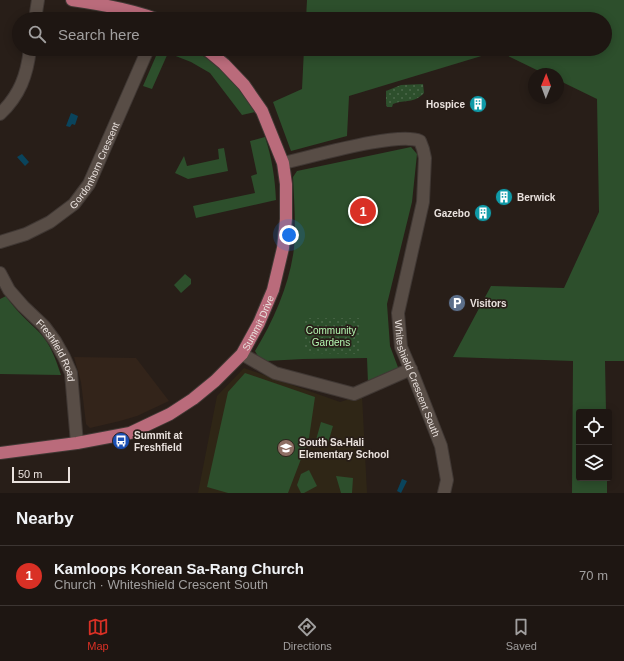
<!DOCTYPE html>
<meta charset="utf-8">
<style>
:root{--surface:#1e1612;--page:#261f1b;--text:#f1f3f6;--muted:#a19f9f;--line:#3c3532;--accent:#d93025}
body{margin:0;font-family:Arial,sans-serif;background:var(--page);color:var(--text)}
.controls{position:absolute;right:12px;bottom:12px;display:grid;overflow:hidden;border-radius:4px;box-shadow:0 2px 10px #0003}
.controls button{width:36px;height:36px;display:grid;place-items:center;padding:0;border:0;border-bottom:1px solid var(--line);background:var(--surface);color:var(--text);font:20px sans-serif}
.compass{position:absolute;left:528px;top:68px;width:36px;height:36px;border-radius:50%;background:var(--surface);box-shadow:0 2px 10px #0003;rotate:1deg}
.scale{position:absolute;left:12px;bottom:10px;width:58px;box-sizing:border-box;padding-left:4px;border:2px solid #eae2de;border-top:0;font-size:11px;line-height:14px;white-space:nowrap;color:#eae2de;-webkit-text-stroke:3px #281e18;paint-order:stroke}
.you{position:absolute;left:289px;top:235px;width:14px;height:14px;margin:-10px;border:3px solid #fff;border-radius:50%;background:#1a73e8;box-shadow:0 0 0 6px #1a73e833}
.badge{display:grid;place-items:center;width:26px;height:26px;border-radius:50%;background:var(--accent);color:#fff;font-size:13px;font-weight:700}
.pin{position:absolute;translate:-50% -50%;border:2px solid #fff;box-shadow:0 1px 4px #0006}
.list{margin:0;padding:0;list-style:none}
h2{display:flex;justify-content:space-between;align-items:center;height:52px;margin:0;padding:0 16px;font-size:17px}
h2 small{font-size:13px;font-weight:400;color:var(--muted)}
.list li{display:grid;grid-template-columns:26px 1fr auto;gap:12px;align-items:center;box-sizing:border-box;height:60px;padding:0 16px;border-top:1px solid var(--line)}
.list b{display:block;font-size:15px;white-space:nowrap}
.list p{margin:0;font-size:13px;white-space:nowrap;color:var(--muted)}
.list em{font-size:13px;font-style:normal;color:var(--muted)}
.icon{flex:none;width:22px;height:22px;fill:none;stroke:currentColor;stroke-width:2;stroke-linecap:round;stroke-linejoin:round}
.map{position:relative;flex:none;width:624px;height:493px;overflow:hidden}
.search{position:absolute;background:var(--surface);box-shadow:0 2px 10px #0003;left:12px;right:12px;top:12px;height:44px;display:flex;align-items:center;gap:10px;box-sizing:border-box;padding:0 14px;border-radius:22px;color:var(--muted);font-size:15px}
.sheet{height:112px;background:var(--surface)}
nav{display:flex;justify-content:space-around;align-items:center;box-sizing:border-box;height:56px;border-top:1px solid var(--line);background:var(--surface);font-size:11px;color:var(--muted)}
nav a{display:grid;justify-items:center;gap:2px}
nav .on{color:var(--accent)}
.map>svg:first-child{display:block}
.built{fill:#33241a}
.education{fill:#2f2616}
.green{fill:#2d4f2c}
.garden{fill:url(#garden-dots)}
.water{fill:#0a445c}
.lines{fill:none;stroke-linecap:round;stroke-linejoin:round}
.minor-casing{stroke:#403834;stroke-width:14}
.major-casing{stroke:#403834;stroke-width:14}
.minor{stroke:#584d46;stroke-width:12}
.major{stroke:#ba6b7b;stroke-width:12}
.labels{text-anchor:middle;stroke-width:3.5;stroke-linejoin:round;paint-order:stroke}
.poi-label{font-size:10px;font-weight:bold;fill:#eae2de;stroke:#281e18;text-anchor:start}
.street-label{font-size:10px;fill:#eae2de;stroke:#281e18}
.park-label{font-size:10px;fill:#b4f7b1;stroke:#281e18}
</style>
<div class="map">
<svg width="624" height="493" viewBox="0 0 624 493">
<defs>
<pattern id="garden-dots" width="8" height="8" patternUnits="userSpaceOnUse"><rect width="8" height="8" fill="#2d4f2c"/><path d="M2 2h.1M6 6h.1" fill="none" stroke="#4c684a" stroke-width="1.8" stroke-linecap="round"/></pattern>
</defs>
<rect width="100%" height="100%" fill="#281e18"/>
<path class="built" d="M74,357L136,358L169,401L137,416L120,421L90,428L86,424L81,382Z"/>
<path class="education" d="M244,368L340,402L362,395L367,493H198L217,396Z"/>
<path class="green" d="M307,0H624V361H605L606,412H579V478H607V493H572L573,361L453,357L491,286L564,288L599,212L597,99L558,80V74H545L498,51L349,96L347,136L291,151L273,102L302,89L304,49H605V19H306Z
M159,49H193L222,69L241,88L255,112L242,115L210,73L191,62L168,53L152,89L143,86Z
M265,137C272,158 275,178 276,200L196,218L193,206L255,193L251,176L257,174L250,141Z
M411,147L417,154L412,202L387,304L390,346L399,370L368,383L367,358L303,359L266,361L259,358L255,351C274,320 290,283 294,248C296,224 294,200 293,177L297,171Z
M224,148L228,171L188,179L175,173L184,156L187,166L219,159L218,149Z
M185,274L191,279V284L181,293L174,285Z
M6,296C16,311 28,321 40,333C51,345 56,360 61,375L0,374V299Z
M245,373L315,397L309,438L288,493H228L207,487L228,392Z
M321,422L333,426L328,443L316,440Z
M309,470L317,486L304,493H301L297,485L301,474Z
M336,476L353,478L352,493H341Z"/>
<path class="garden" d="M423,84L424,93C413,104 406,99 393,104L392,107H387L386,104V91L401,85Z
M303,318H359V354L303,353Z"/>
<path class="water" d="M71,113L78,116L75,125L72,124L70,127L66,126Z
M22,154L29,162L25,166L17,157Z
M402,479L407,481L401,493L397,491Z"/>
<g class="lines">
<g class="minor-casing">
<g id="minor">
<path d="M35,19L38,0"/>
<path d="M0,114C20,95 27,75 30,49"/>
<path id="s1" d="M283,163C311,157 398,131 420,141L423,149L425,158L423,202L398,313L401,347L414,377L441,446L447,480L444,493"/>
<path id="s2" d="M0,242L26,234L50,222L74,204L89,184L148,49"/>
<path id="s3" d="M0,273L9,290L23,306L44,326L55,341L64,357L71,373L77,443"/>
<path d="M242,354L275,373L354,394L411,369"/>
</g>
</g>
<g class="major-casing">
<g id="major">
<path d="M72,0C100,4 130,9 156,19"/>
<path id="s4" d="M0,453L77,443L130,433L170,414L193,399L215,381L242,354L259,323L273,290L283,248L286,219V184L283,163L262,111L244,85L224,64L206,49"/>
</g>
</g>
<use href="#minor" class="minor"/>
<use href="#major" class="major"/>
</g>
<defs>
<g id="building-disc" transform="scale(0.9)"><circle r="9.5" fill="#0f9aa8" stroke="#281e18"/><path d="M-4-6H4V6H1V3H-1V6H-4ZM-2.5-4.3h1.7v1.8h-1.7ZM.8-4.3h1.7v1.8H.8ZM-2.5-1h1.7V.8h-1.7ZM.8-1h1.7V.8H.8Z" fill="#fff"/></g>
<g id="parking-disc" transform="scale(0.9)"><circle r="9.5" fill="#5c6f8a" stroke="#281e18"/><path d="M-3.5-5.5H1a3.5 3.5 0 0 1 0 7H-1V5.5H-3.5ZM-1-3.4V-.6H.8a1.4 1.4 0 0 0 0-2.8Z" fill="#fff"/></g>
<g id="bus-disc" transform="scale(0.9)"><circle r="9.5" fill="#1a4fb4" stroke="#281e18"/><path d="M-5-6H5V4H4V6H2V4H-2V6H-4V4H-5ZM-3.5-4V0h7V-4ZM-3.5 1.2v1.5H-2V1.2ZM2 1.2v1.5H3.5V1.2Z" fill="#fff"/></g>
<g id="school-disc" transform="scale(0.9)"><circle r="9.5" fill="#8d6e63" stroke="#281e18"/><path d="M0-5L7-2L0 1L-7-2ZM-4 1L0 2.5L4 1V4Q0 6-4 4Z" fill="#fff"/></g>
</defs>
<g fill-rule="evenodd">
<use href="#building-disc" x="478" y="104"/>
<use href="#building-disc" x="504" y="197"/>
<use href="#building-disc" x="483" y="213"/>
<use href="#parking-disc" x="457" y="303"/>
<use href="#bus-disc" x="121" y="441"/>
<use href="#school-disc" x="286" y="448"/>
</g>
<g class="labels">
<g class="poi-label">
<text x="465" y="108" text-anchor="end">Hospice</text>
<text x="517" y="201">Berwick</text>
<text x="470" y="217" text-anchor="end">Gazebo</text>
<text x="470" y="307">Visitors</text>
<text x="134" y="439">Summit at<tspan x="134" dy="12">Freshfield</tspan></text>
<text x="299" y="446">South Sa-Hali<tspan x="299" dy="12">Elementary School</tspan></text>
</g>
<g class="street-label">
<text dy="4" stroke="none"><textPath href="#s2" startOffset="128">Gordonhorn Crescent</textPath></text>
<text dy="4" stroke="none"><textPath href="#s4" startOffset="305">Summit Drive</textPath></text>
<text dy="4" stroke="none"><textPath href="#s3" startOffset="97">Freshfield Road</textPath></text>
<text dy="4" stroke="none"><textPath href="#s1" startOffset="384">Whiteshield Crescent South</textPath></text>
</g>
<g class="park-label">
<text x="331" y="334">Community<tspan x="331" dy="12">Gardens</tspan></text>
</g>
</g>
</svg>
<div class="controls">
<button><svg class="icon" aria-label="locate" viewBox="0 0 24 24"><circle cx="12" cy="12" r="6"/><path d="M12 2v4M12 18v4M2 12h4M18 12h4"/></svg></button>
<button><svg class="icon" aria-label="layers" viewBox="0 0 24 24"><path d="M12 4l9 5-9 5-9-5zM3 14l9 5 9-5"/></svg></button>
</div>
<svg class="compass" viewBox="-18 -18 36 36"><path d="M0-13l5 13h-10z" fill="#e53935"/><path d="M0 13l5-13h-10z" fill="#a19f9f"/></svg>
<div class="scale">50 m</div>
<div class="you"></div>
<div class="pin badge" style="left:363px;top:211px">1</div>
<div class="search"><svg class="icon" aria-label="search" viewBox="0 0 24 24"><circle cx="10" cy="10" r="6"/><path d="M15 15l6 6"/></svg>Search here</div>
</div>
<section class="sheet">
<h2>Nearby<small></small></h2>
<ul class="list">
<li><span class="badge">1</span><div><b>Kamloops Korean Sa-Rang Church</b><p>Church · Whiteshield Crescent South</p></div><em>70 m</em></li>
</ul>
</section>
<nav>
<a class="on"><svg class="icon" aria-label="map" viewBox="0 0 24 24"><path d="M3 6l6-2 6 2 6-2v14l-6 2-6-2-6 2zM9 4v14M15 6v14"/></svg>Map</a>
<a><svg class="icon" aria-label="directions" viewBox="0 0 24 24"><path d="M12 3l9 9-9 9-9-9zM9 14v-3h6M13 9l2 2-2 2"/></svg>Directions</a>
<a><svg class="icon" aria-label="saved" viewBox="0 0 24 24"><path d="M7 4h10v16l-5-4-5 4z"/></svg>Saved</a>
</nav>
